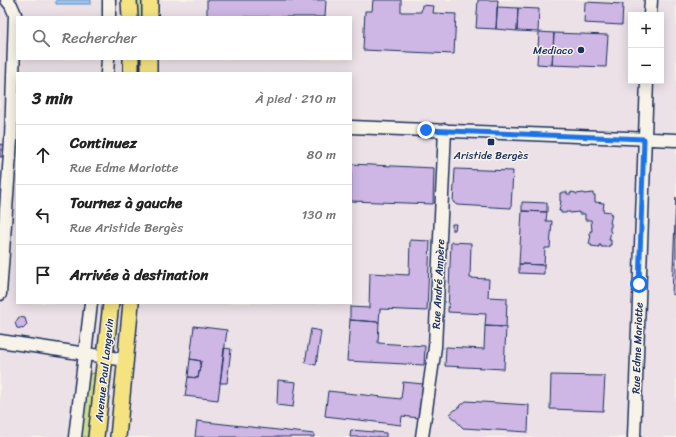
<!DOCTYPE html>
<html lang="fr">
<meta charset="utf-8">
<style>
:root{--surface:#fff;--page:#f2f2f2;--text:#222;--muted:#767676;--line:#e0e0e0}
body{margin:0;font-family:Sriracha,sans-serif;background:var(--page);color:var(--text)}
.controls{position:absolute;right:12px;top:12px;display:grid;overflow:hidden;border-radius:0px;box-shadow:0 2px 10px #0003}
.controls button{width:36px;height:36px;display:grid;place-items:center;padding:0;border:0;border-bottom:1px solid var(--line);background:var(--surface);color:var(--text);font:20px sans-serif}
.stop{position:absolute;width:12px;height:12px;margin:-9px;border:3px solid #1a73e8;border-radius:50%;background:#fff}
.stop.end{background:#1a73e8;border-color:#fff;box-shadow:0 1px 4px #0008}
.list{margin:0;padding:0;list-style:none}
h2{display:flex;justify-content:space-between;align-items:center;height:52px;margin:0;padding:0 16px;font-size:17px}
h2 small{font-size:13px;font-weight:400;color:var(--muted)}
.list li{display:grid;grid-template-columns:26px 1fr auto;gap:12px;align-items:center;box-sizing:border-box;height:60px;padding:0 16px;border-top:1px solid var(--line)}
.list b{display:block;font-size:15px;white-space:nowrap}
.list p{margin:0;font-size:13px;white-space:nowrap;color:var(--muted)}
.list em{font-size:13px;font-style:normal;color:var(--muted)}
.icon{flex:none;width:22px;height:22px;fill:none;stroke:currentColor;stroke-width:2;stroke-linecap:round;stroke-linejoin:round}
.map{position:relative;flex:none;width:676px;height:437px;overflow:hidden}
.search{position:absolute;background:var(--surface);box-shadow:0 2px 10px #0003;left:16px;top:16px;width:336px;height:44px;display:flex;align-items:center;gap:10px;box-sizing:border-box;padding:0 14px;border-radius:0px;color:var(--muted);font-size:15px}
.panel{position:absolute;background:var(--surface);box-shadow:0 2px 10px #0003;left:16px;top:72px;width:336px;height:232px;border-radius:0px}
.map>svg:first-child{display:block}
.built{fill:#ebe1e7;fill-rule:evenodd}
.green{fill:#cddd91;stroke:#748678}
.water{fill:#9ac7f4;stroke:#678ab8}
.building{fill:#ceb6e5;stroke:#1b2f5e}
.lines{fill:none;stroke-linecap:round;stroke-linejoin:round}
.minor-casing{stroke:#1b2f5e;stroke-width:15}
.major-casing{stroke:#1b2f5e;stroke-width:18}
.minor{stroke:#f7f3e8;stroke-width:12}
.major{stroke:#f5e382;stroke-width:15}
.route{stroke:#1a73e8;stroke-width:5}
.poi-dot{fill:#1b2f5e;stroke:#f7f3e8;stroke-width:1.5}
.labels{text-anchor:middle;stroke-width:3;stroke-linejoin:round;paint-order:stroke}
.poi-label{font-size:11px;fill:#1b2f5e;stroke:#f7f3e8;text-anchor:end}
.street-label{font-size:11px;fill:#1b2f5e;stroke:#f7f3e8}
</style>
<div class="map">
<svg width="676" height="437" viewBox="0 0 676 437">
<rect width="100%" height="100%" fill="#f7f3e8"/>
<filter id="ink" filterUnits="userSpaceOnUse"><feTurbulence type="fractalNoise" baseFrequency=".025" numOctaves="2"/><feDisplacementMap in="SourceGraphic" scale="8" xChannelSelector="R" yChannelSelector="G"/><feConvolveMatrix kernelMatrix="1 2 1 2 8 2 1 2 1" color-interpolation-filters="sRGB"/></filter>
<g filter="url(#ink)">
<path class="built" d="M0,0H676V437H0ZM631,15H661V81H631ZM17,17H351V59H17ZM17,73H351V303H17Z"/>
<path class="green" d="M137,0H146V17H137Z
M92,373L96,374L91,437H80L88,376Z"/>
<path class="water" d="M56,0H91V4H56Z"/>
<path class="building" d="M207,0H326L325,17H207Z
M373,0H401V12H421L422,5L434,6L433,13L456,14L454,54L363,50L365,11H372Z
M478,0H498L496,29L476,28Z
M585,2L623,4L622,25L584,23Z
M497,7L518,8L517,31L496,29Z
M518,8L539,9L538,32L517,31Z
M539,32L554,33L552,65L537,64Z
M554,33L608,35L606,67L552,65Z
M0,144L4,145L2,157H0Z
M351,164L434,168L433,204L351,201Z
M455,169L513,171L511,208L457,205L453,202Z
M562,192H567V194H571V192L576,193V194L584,193V194L593,193V195H595V202L604,203L603,211L611,212L610,214H612L610,223H611V227H610V231L611,232L609,240H611V245H609V247H601V245H599V247L591,246V244H589L591,235H590V231H592L591,220H585V214H579V212L570,213V212H566V213H561V211H559L561,201H560V193H562Z
M676,197V295L672,294Z
M522,202L547,203V212L522,211Z
M522,211L547,212L546,221H552L550,248H545L544,265L519,264Z
M452,224H456L455,230H452Z
M410,240L430,241L427,311L380,309L379,322L350,320V307L369,308L370,273L409,275Z
M451,242L471,243L470,278L489,279L488,297L507,298L506,327L485,326L486,314L448,312Z
M519,264L544,265V274L519,273Z
M19,317L25,318L27,325L23,329L17,328L15,323Z
M350,320L379,322L378,343L425,346L424,365L347,361Z
M194,326L227,330L218,400L185,396L188,377L198,378L201,361L190,359Z
M485,326L506,327L504,369L445,366L446,347L484,349Z
M311,329L321,331L316,365L305,363Z
M224,348L231,349L227,383H220Z
M190,359L201,361L198,378L188,377Z
M551,375L605,376L603,411L550,409Z
M278,380L296,382L293,407L277,405Z
M403,382L423,384L419,418L402,416L401,425L325,416L328,391L401,399Z
M466,401L529,405L528,432L463,428L450,414Z
M197,421L314,434V437H195Z
M351,430L386,433V437H350Z"/>
<g class="lines">
<g class="minor-casing">
<path id="minor" d="M650,15L651,0
M109,17V0
M107,73L108,59
M351,127L676,140
M0,294L11,140L15,14L11,5L7,0
M0,341L126,360
M75,437L91,303
M422,437L435,347L445,130
M634,437L647,81"/>
</g>
<g class="major-casing">
<path id="major" d="M129,0L130,17
M150,0V17
M131,73V59
M149,73V59
M96,437L111,303
M118,437L131,303"/>
</g>
<use href="#minor" class="minor"/>
<use href="#major" class="major"/>
</g>
</g>
<g class="lines" filter="url(#ink)">
<path class="route" d="M426,130L644,139L639,284"/>
</g>
<g class="poi-dot">
<circle cx="581" cy="50" r="4"/>
<rect x="487" y="138" width="8" height="8" rx="2"/>
</g>
<g class="labels">
<g class="poi-label">
<text x="573" y="54">Mediaco</text>
<text x="491" y="159" text-anchor="middle">Aristide Bergès</text>
</g>
<g class="street-label">
<text transform="translate(438 284) rotate(-87)" y="4">Rue André Ampère</text>
<text transform="translate(637 348) rotate(-88)" y="4">Rue Edme Mariotte</text>
<text transform="translate(104 370) rotate(-84)" y="4">Avenue Paul Langevin</text>
</g>
</g>
</svg>
<div class="controls">
<button>+</button>
<button>−</button>
</div>
<div class="stop" style="left:639px;top:284px"></div>
<div class="stop end" style="left:426px;top:130px"></div>
<div class="search"><svg class="icon" aria-label="search" viewBox="0 0 24 24"><circle cx="10" cy="10" r="6"/><path d="M15 15l6 6"/></svg>Rechercher</div>
<section class="panel">
<h2>3 min<small>À pied · 210 m</small></h2>
<ul class="list">
<li><svg class="icon" aria-label="ahead" viewBox="0 0 24 24"><path d="M12 20V5M6 11l6-6 6 6"/></svg><div><b>Continuez</b><p>Rue Edme Mariotte</p></div><em>80 m</em></li>
<li><svg class="icon" aria-label="left" viewBox="0 0 24 24"><path d="M17 20v-9H6M10 6l-5 5 5 5"/></svg><div><b>Tournez à gauche</b><p>Rue Aristide Bergès</p></div><em>130 m</em></li>
<li><svg class="icon" aria-label="arrive" viewBox="0 0 24 24"><path d="M6 21V4h12l-3 4 3 4H6"/></svg><div><b>Arrivée à destination</b></div></li>
</ul>
</section>
</div>
